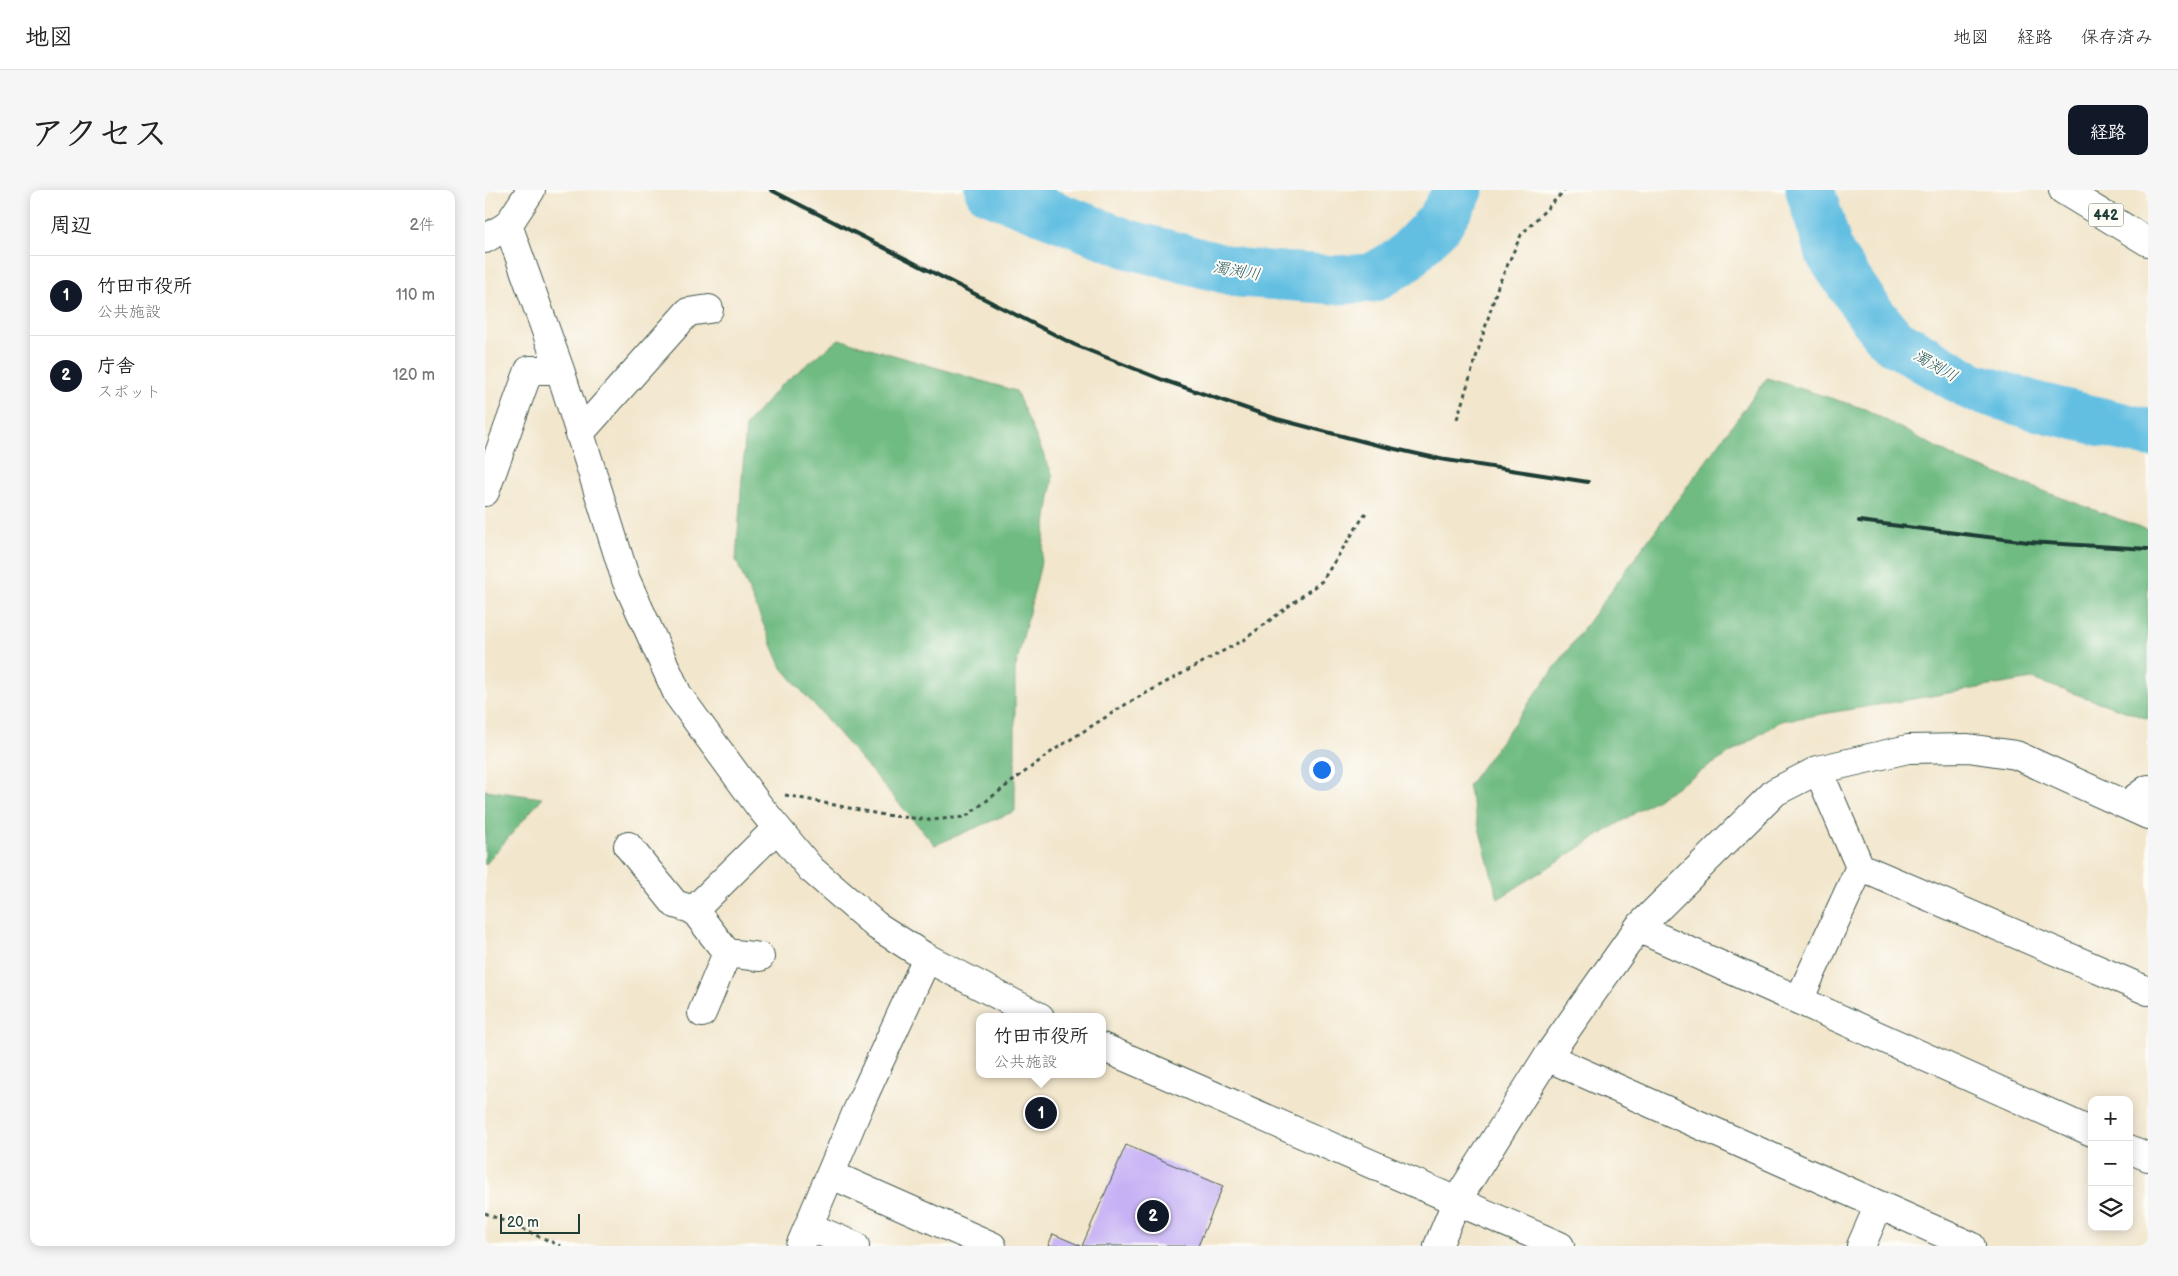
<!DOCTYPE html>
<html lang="ja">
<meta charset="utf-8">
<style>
:root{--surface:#fff;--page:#f6f6f6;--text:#222;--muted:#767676;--line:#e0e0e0;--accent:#111827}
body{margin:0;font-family:"Balsamiq Sans","Klee One",sans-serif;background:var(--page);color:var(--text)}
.controls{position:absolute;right:15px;bottom:15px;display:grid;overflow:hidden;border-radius:10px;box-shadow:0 2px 12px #0003}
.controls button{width:45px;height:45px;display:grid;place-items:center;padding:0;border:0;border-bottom:1px solid var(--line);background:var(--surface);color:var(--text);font:25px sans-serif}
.scale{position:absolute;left:15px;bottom:12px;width:80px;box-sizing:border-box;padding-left:5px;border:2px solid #1f3d34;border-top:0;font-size:14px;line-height:18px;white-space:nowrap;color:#1f3d34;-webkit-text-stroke:4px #fdfcf7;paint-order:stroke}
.you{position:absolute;left:836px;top:579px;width:18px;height:18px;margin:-12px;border:4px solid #fff;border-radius:50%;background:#1a73e8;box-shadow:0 0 0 8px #1a73e833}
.badge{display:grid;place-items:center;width:32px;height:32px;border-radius:50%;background:var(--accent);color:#fff;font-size:16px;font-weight:700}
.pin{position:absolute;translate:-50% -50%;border:2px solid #fff;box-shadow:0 1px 5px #0006}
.popup{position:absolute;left:491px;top:823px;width:130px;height:65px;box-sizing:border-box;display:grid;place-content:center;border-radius:10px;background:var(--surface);filter:drop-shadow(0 1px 4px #0005);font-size:16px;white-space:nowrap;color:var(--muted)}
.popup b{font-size:19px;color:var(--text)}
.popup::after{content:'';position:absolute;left:50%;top:100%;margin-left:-10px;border:10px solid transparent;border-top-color:var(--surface)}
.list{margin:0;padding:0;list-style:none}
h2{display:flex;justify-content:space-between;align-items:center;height:65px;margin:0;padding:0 20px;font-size:21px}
h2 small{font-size:16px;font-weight:400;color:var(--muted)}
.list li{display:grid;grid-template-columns:32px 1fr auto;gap:15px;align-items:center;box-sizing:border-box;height:80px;padding:0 20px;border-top:1px solid var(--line)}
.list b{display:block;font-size:19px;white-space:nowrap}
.list p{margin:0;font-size:16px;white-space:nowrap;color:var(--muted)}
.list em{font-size:16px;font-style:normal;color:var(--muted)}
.icon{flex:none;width:28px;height:28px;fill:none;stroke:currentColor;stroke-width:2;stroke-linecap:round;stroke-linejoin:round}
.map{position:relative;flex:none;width:1663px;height:1056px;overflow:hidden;border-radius:10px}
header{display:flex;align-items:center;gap:30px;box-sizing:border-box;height:70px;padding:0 25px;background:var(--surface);border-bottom:1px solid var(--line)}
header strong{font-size:24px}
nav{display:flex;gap:28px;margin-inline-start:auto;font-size:18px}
.intro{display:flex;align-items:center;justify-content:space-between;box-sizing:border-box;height:120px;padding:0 30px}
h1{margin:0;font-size:35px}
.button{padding:12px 22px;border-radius:10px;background:var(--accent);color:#fff;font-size:18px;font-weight:700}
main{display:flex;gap:30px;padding:0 30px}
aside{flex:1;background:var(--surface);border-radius:10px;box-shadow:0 2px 12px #0003}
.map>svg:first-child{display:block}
.forest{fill:#70bb82;stroke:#487c5b}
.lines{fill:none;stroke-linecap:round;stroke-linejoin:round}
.river{stroke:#64bfe2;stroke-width:49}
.building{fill:#c6b1f5}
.minor-casing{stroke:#3f564b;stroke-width:30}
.major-casing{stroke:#3f564b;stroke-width:30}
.highway-casing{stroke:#3f564b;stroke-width:30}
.path{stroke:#3f564b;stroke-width:3;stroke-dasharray:4 4;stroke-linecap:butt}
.minor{stroke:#fff;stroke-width:28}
.major{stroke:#fff;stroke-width:28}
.highway{stroke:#fff;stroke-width:28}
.rail{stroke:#1f3d34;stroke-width:4}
.labels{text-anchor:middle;stroke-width:4;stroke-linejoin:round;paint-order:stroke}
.shield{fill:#fdfcf7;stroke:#62766e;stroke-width:1}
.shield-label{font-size:14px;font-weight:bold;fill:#1f3d34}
.water-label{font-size:16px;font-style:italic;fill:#305e60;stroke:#fdfcf7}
</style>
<header>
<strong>地図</strong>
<nav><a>地図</a><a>経路</a><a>保存済み</a></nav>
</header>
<div class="intro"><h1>アクセス</h1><a class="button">経路</a></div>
<main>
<aside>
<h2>周辺<small>2件</small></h2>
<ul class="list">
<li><span class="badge">1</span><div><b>竹田市役所</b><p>公共施設</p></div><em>110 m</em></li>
<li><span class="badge">2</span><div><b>庁舎</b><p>スポット</p></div><em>120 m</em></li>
</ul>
</aside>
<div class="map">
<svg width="1663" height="1056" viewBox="0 0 1663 1056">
<rect width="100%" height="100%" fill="#fdfcf7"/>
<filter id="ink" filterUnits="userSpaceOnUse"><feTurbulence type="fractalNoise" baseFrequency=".02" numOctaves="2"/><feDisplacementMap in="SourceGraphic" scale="10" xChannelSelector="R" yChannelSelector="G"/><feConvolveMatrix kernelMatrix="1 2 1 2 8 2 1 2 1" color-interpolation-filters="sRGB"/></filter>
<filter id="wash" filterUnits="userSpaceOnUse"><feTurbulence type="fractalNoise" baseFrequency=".0096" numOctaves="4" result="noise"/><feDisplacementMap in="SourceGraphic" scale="20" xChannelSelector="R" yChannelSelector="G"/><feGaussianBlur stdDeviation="1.12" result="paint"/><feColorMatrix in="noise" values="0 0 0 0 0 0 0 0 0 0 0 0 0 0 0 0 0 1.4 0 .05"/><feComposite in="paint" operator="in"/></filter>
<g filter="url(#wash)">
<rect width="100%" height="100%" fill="#f2e6cc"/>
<path class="forest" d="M354,149L531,201L568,286L555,377L530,480V621L450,655L297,478L251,370L261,235L295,196Z
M1282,188L1380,219L1473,269L1663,340V529L1547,489L1296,531L1013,709L983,596Z
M0,600L57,608L0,675Z"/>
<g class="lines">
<path class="river" d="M504,0L643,54L755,83L852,90L887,88L918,70L954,33L974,0
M1325,0L1345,64L1385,123L1407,150L1486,196L1550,216L1663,243"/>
</g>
<g id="blocks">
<path class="building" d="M641,955L738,996L713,1056H597Z
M568,1044L596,1056H563Z"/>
</g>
</g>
<g filter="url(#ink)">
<use href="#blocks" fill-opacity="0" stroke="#3f564b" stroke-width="1"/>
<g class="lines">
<g class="minor-casing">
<path id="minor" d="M23,35L75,180L141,390L193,505L274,616L326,679L392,736L442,768L555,827
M94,244L203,122L224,119
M0,302L44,180H75
M1333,580L1375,677L1663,801
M1641,615L1663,599
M143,656L190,714L209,720L292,638
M209,720L242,763L275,767
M1153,738L1607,942
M1314,810L1375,677
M217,823L242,763
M617,857L1075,1056
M1062,867L1486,1056
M1644,959L1663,967
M347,985L507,1056
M325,1037L370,1056
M315,1056L375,914L442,768
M953,1056L972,1010L1062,867L1153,738L1290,602L1333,580L1423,559L1483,558L1531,565L1663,625
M1376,1056L1394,1015"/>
</g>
<g class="major-casing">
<path id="major" d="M0,49L23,35L46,0"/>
</g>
<g class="highway-casing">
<path id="highway" d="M1578,0L1663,52"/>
</g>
<path class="path" d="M972,229L1013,96L1036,45L1080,0
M300,605L399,625L446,630L480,627L569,560L643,513L760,449L837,391L882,321
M0,1023L76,1056"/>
<use href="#minor" class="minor"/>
<use href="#major" class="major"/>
<use href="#highway" class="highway"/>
<path class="rail" d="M286,0L590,155L678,190L792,229L888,254L955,269L1103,292
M1374,331L1543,352L1663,359"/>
</g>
</g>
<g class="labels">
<rect class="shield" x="1603.5" y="13.5" width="35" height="23" rx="4"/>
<g class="shield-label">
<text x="1621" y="30">442</text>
</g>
<g class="water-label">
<text transform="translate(752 80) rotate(10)" y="6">濁渕川</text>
<text transform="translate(1451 175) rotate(30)" y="6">濁渕川</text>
</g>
</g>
</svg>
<div class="controls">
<button>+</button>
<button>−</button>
<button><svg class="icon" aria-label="layers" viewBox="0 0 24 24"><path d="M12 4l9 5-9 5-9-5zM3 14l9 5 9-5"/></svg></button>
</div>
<div class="scale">20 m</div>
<div class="you"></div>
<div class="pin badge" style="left:556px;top:923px">1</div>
<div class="popup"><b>竹田市役所</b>公共施設</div>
<div class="pin badge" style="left:668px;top:1026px">2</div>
</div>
</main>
